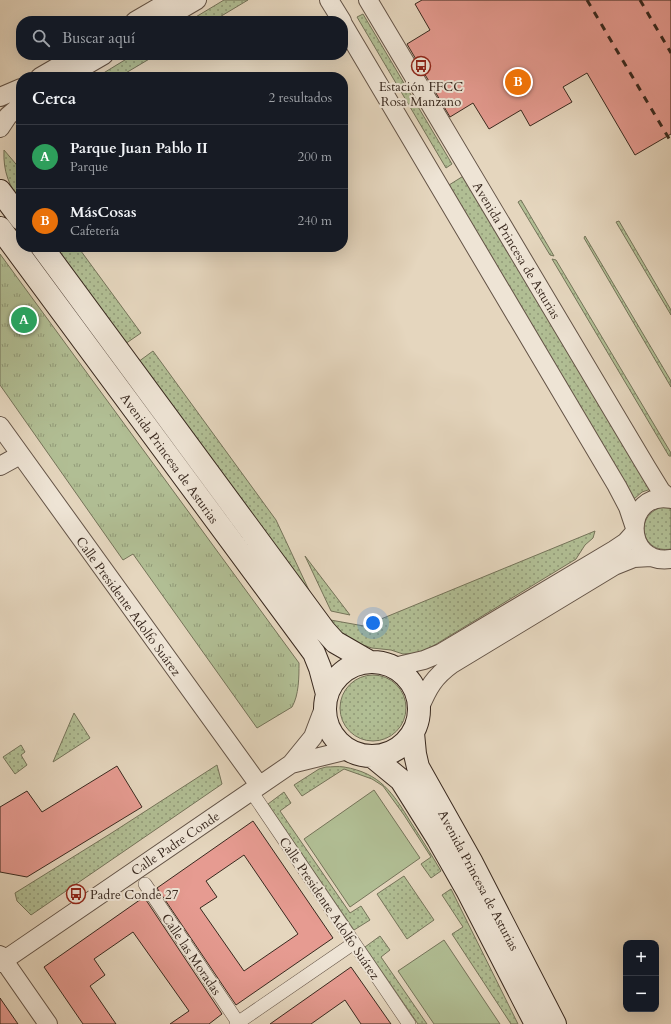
<!DOCTYPE html>
<html lang="es">
<meta charset="utf-8">
<style>
:root{--surface:#171b24;--page:#242831;--text:#f1f3f6;--muted:#9ea1a6;--line:#363941;--accent:#8c9099}
body{margin:0;font-family:Cardo,serif;background:var(--page);color:var(--text)}
.controls{position:absolute;right:12px;bottom:12px;display:grid;overflow:hidden;border-radius:8px;box-shadow:0 4px 16px #0002}
.controls button{width:36px;height:36px;display:grid;place-items:center;padding:0;border:0;border-bottom:1px solid var(--line);background:var(--surface);color:var(--text);font:20px sans-serif}
.you{position:absolute;left:373px;top:623px;width:14px;height:14px;margin:-10px;border:3px solid #fff;border-radius:50%;background:#1a73e8;box-shadow:0 0 0 6px #1a73e833}
.badge{display:grid;place-items:center;width:26px;height:26px;border-radius:50%;background:var(--accent);color:#fff;font-size:13px;font-weight:700}
.pin{position:absolute;translate:-50% -50%;border:2px solid #fff;box-shadow:0 1px 4px #0006}
.list{margin:0;padding:0;list-style:none}
h2{display:flex;justify-content:space-between;align-items:center;height:52px;margin:0;padding:0 16px;font-size:17px}
h2 small{font-size:13px;font-weight:400;color:var(--muted)}
.list li{display:grid;grid-template-columns:26px 1fr auto;gap:12px;align-items:center;box-sizing:border-box;height:64px;padding:0 16px;border-top:1px solid var(--line)}
.list b{display:block;font-size:15px;white-space:nowrap}
.list p{margin:0;font-size:13px;white-space:nowrap;color:var(--muted)}
.list em{font-size:13px;font-style:normal;color:var(--muted)}
.icon{flex:none;width:22px;height:22px;fill:none;stroke:currentColor;stroke-width:2;stroke-linecap:round;stroke-linejoin:round}
.map{position:relative;flex:none;width:671px;height:1024px;overflow:hidden}
.search{position:absolute;background:var(--surface);box-shadow:0 4px 16px #0002;left:16px;top:16px;width:332px;height:44px;display:flex;align-items:center;gap:10px;box-sizing:border-box;padding:0 14px;border-radius:16px;color:var(--muted);font-size:15px}
.panel{position:absolute;background:var(--surface);box-shadow:0 4px 16px #0002;left:16px;top:72px;width:332px;height:180px;border-radius:16px}
.map>svg:first-child{display:block}
.grass{fill:url(#grass-dots);stroke:#75745a}
.park{fill:url(#park-tufts);stroke:#75745a}
.pitch{fill:#b1be94;stroke:#75745a}
.building{fill:#e69b91;stroke:#39291f;fill-rule:evenodd}
.lines{fill:none;stroke-linecap:round;stroke-linejoin:round}
.pedestrian-casing{stroke:#645447;stroke-width:14}
.minor-casing{stroke:#645447;stroke-width:20}
.secondary-casing{stroke:#39291f;stroke-width:24}
.pedestrian{stroke:#eee4d5;stroke-width:13}
.minor{stroke:#eee4d5;stroke-width:18}
.secondary{stroke:#eee4d5;stroke-width:22}
.rail{stroke:#39291f;stroke-width:3;stroke-dasharray:7 7;stroke-linecap:butt}
.labels{text-anchor:middle;stroke-width:4;stroke-linejoin:round;paint-order:stroke}
.poi-label{font-size:13px;fill:#39291f;stroke:#eee4d5}
.street-label{font-size:13px;fill:#39291f;stroke:#eee4d5}
</style>
<div class="map">
<svg width="671" height="1024" viewBox="0 0 671 1024">
<defs>
<pattern id="grass-dots" width="8" height="8" patternUnits="userSpaceOnUse"><rect width="8" height="8" fill="#b1be94"/><path d="M2 2h.1M6 6h.1" fill="none" stroke="#919a78" stroke-width="1.8" stroke-linecap="round"/></pattern>
<pattern id="park-tufts" width="24" height="20" patternUnits="userSpaceOnUse"><rect width="24" height="20" fill="#b1be94"/><path d="M3 7l-1-3M5 7V3M7 7l1-3M15 17l-1-3M17 17v-4M19 17l1-3" fill="none" stroke="#919a78"/></pattern>
</defs>
<rect width="100%" height="100%" fill="#e5d6be"/>
<filter id="stains"><feTurbulence type="fractalNoise" baseFrequency=".005" numOctaves="4"/><feColorMatrix values="0 0 0 0 .2 0 0 0 0 .09 0 0 0 0 .02 0 0 0 .5 -.17"/></filter>
<radialGradient id="worn" r=".72"><stop offset=".6" stop-color="#630" stop-opacity="0"/><stop offset="1" stop-color="#630" stop-opacity=".3"/></radialGradient>
<path class="grass" d="M224,0H248L213,21H189Z
M363,14L452,164L446,168L357,17Z
M133,55H156L119,77H97Z
M4,150L21,170V203C9,185 3,172 4,150Z
M465,175L651,489L642,492L634,499L449,185Z
M521,200L554,256L550,255L518,202Z
M619,221L671,310V315L616,222Z
M585,236L671,381V387L584,238Z
M54,247H78L141,333L125,344Z
M552,259L556,260L671,453V456H669Z
M153,351L276,520L315,603L138,362Z
M662,507L671,508V549C641,554 633,516 662,507Z
M595,531L593,538L585,545L576,559L433,646L420,653L403,654L391,650L372,648L359,644L344,636L325,619L364,626Z
M305,556L350,615L331,611Z
M340 708a33 33 0 1 1 66 0a33 33 0 1 1-66 0Z
M74,713L90,738L53,762Z
M21,745L25,752L21,755L27,765L15,774L3,757Z
M217,765L222,784L31,915L17,901L15,893L110,834Z
M326,767C332,767 338,766 344,767C380,773 393,793 410,821C421,838 431,854 441,871L431,878L421,864L431,857L404,815L383,786L372,779L344,769L302,796L294,785L319,769Z
M284,792L291,803L280,811L350,913L361,906L370,920L354,930L268,804Z
M404,876L434,920L407,939L377,894Z
M451,889L518,1024H511L452,934L463,927L442,895Z
M380,936L390,950L381,957L427,1024H418L365,947Z"/>
<path class="park" d="M0,254L299,663C299,677 299,695 292,707L257,728L133,554L123,560L0,385Z"/>
<path class="pitch" d="M374,790L420,858L350,907L304,839Z
M444,940L500,1024H434L398,971Z"/>
<path class="building" d="M422,0H671V134L635,155L587,73L563,87L572,102L530,126L521,110L489,129L473,103L450,117L407,44L430,30L415,4Z
M117,766L142,807L27,877L0,872V807L27,791L42,812Z
M253,821L333,938L236,1005L157,888ZM244,855L298,934L244,971L200,908L217,897L206,881Z
M144,897L222,1014L209,1024H170L189,1011L133,932L94,959L105,975L90,986L116,1024H83L44,967Z
M351,967L391,1024H361L345,1000L311,1024H270Z
M0,998L18,1024H0Z"/>
<g class="lines">
<g class="pedestrian-casing">
<path id="pedestrian" d="M251,791L409,1024
M145,884L239,1024
M236,1024L354,943"/>
</g>
<g class="minor-casing">
<path id="minor" d="M329,0L342,21
M368,0L647,468L661,491L669,498
M135,21L171,0
M161,21L197,0
M343,24L617,486L628,507L634,525
M40,77L78,55
M66,77L104,55
M0,97L21,88
M0,128L8,116L21,105
M0,426L259,785
M0,466L20,455
M671,499C623,490 622,566 671,559
M394,667L424,660L441,653L614,550L626,542L634,533
M420,707C428,688 434,677 452,664L614,566L634,558L651,557
M291,764L348,750
M0,955L48,1024
M0,963L291,764L313,737L324,708"/>
</g>
<g class="secondary-casing">
<path id="secondary" d="M0,191L21,219
M0,228L314,653L320,668L327,694
M42,247L325,631L335,642L368,661
M325 709a47 47 0 1 1 94 0a47 47 0 1 1-94 0Z
M413,733L415,754L418,767L472,863L555,1024
M373,757L401,780L438,839L467,890L536,1024"/>
</g>
<use href="#pedestrian" class="pedestrian"/>
<use href="#minor" class="minor"/>
<use href="#secondary" class="secondary"/>
<path class="rail" d="M587,0L671,142
M640,0L671,53"/>
</g>
<defs>
<g id="bus-ring" transform="scale(1)"><circle r="9.5" fill="#eee4d5" stroke="#8f2418" stroke-width="1.5"/><path d="M-5-6H5V4H4V6H2V4H-2V6H-4V4H-5ZM-3.5-4V0h7V-4ZM-3.5 1.2v1.5H-2V1.2ZM2 1.2v1.5H3.5V1.2Z" fill="#8f2418"/></g>
</defs>
<g fill-rule="evenodd">
<use href="#bus-ring" x="421" y="66"/>
<use href="#bus-ring" x="76" y="894"/>
</g>
<g class="labels">
<g class="poi-label">
<text x="421" y="91">Estación FFCC<tspan x="421" dy="15">Rosa Manzano</tspan></text>
<text x="90" y="899" text-anchor="start">Padre Conde 27</text>
</g>
<g class="street-label">
<text transform="translate(517 250) rotate(59)" y="5">Avenida Princesa de Asturias</text>
<text transform="translate(170 458) rotate(54)" y="5">Avenida Princesa de Asturias</text>
<text transform="translate(129 606) rotate(54)" y="5">Calle Presidente Adolfo Suárez</text>
<text transform="translate(175 843) rotate(-34)" y="5">Calle Padre Conde</text>
<text transform="translate(479 880) rotate(62)" y="5">Avenida Princesa de Asturias</text>
<text transform="translate(330 908) rotate(56)" y="5">Calle Presidente Adolfo Suárez</text>
<text transform="translate(192 954) rotate(56)" y="5">Calle las Moradas</text>
</g>
</g>
<rect width="100%" height="100%" filter="url(#stains)"/>
<rect width="100%" height="100%" fill="url(#worn)"/>
</svg>
<div class="controls">
<button>+</button>
<button>−</button>
</div>
<div class="you"></div>
<div class="pin badge" style="left:24px;top:320px;background:#2e9e5b">A</div>
<div class="pin badge" style="left:518px;top:82px;background:#e8710a">B</div>
<div class="search"><svg class="icon" aria-label="search" viewBox="0 0 24 24"><circle cx="10" cy="10" r="6"/><path d="M15 15l6 6"/></svg>Buscar aquí</div>
<section class="panel">
<h2>Cerca<small>2 resultados</small></h2>
<ul class="list">
<li><span class="badge" style="background:#2e9e5b">A</span><div><b>Parque Juan Pablo II</b><p>Parque</p></div><em>200 m</em></li>
<li><span class="badge" style="background:#e8710a">B</span><div><b>MásCosas</b><p>Cafetería</p></div><em>240 m</em></li>
</ul>
</section>
</div>
